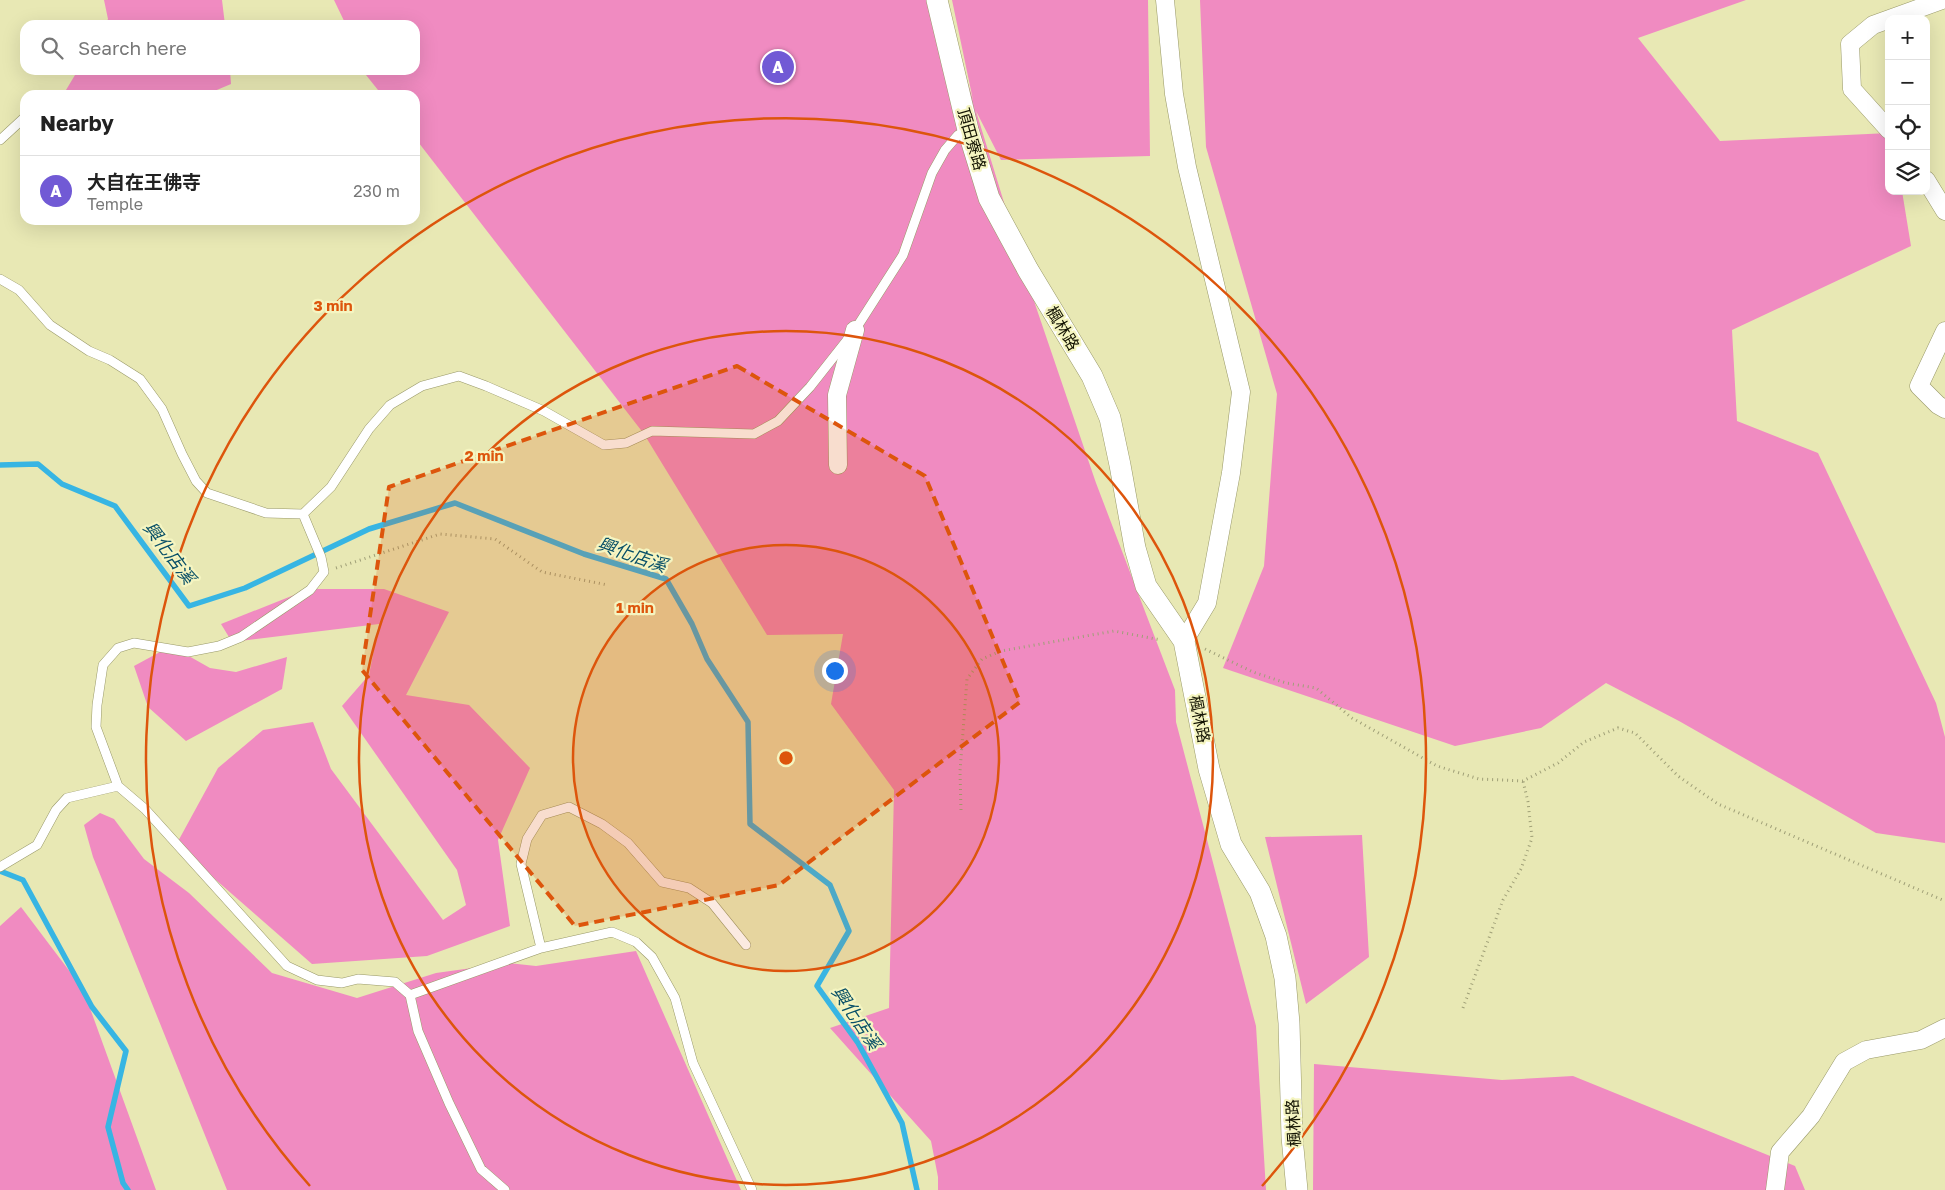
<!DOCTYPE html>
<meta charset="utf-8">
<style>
:root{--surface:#fff;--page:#f2f2f2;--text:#222;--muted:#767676;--line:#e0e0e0;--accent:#715ad5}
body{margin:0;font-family:"Golos Text","Noto Sans TC",sans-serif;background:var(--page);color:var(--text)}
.controls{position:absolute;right:15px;top:15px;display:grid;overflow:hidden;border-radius:10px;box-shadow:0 5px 20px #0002}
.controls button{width:45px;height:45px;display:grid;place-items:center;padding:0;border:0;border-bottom:1px solid var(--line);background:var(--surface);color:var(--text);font:25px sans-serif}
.you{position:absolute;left:834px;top:670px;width:18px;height:18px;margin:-12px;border:4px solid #fff;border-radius:50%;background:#1a73e8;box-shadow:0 0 0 8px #1a73e833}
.badge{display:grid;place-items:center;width:32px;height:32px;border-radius:50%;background:var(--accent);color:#fff;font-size:16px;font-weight:700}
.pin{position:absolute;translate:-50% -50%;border:2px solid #fff;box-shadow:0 1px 5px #0006}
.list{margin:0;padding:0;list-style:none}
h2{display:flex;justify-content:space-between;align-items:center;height:65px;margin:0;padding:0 20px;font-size:21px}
h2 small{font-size:16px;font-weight:400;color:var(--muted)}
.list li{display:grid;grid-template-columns:32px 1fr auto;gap:15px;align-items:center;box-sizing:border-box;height:70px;padding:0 20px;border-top:1px solid var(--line)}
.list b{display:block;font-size:19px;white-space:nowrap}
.list p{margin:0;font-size:16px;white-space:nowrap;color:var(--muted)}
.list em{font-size:16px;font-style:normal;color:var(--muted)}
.icon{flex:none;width:28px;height:28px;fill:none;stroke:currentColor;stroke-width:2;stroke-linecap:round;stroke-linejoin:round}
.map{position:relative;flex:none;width:1945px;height:1190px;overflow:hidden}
.search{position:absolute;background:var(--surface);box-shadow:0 5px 20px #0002;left:20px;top:20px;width:400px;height:55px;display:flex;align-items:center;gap:12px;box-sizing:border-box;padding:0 18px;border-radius:15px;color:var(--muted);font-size:19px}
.panel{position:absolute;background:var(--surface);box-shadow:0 5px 20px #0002;left:20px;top:90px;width:400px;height:135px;border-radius:15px}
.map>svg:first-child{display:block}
.green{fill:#f08bc1}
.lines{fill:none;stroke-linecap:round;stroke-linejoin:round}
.stream{stroke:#37b5e3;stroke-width:5.5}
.service-casing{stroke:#999969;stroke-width:10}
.minor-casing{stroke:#999969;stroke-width:19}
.tertiary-casing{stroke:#999969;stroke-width:22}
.path{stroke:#9f9f77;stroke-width:3;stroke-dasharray:1 4;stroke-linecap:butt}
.service{stroke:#fff;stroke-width:9}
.minor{stroke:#fff;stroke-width:18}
.tertiary{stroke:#fff;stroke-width:21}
.marked{fill:#dd550c;fill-opacity:0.2;stroke:#dd550c;stroke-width:4;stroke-dasharray:10 6;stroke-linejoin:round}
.ring{fill:none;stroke:#dd550c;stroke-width:2.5}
.labels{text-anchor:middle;stroke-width:4.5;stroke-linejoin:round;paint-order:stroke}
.street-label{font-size:16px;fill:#121202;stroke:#f5f5c1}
.water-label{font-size:18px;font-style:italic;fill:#084f67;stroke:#f5f5c1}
.centre{fill:#dd550c;stroke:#f5f5c1;stroke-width:2.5}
.ring-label{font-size:15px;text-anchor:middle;font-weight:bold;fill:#dd550c;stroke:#f5f5c1;stroke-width:4.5;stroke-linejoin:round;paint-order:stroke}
</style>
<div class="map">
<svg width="1945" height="1190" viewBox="0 0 1945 1190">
<rect width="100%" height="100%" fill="#e8e8b4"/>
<path class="green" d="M104,0H222L225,25H105L108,19Z
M334,0H943L973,100L952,0H1148L1150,156L1001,160L976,111L1036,307L1096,483L1175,690L1176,722L1256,1026L1266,1190H938V1177L931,1141L830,1028L889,1008L894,790L831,704L843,634L767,635L644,434L415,138V95H382L362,70H415V25H346Z
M1200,0H1746L1638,38L1720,141L1889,133V191H1902L1911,246L1732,330L1737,421L1818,453L1936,703L1945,737V843L1876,833L1679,721L1606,683L1541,728L1455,746L1223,668L1264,566L1277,394L1206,147Z
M78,70H230L231,84L205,95H63Z
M309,589H384L449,612L406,695L469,705L530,768L498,840L510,926L427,956L312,964L176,845L218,768L263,730L313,722L331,769L443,920L466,905L457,870L342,706L369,675L379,624L232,642L221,624Z
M171,646L210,668L236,672L287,657L282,689L186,741L148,707L134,666Z
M100,813L114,819L144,859L189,893L272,973L357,998L436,973L508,963L536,966L636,951L741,1190H227L93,857L84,825Z
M1362,835L1369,957L1306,1004L1265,837Z
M21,907L83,989L156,1190H0V926Z
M1314,1064L1502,1080L1573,1076L1795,1166L1805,1190H1313Z"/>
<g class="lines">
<path class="stream" d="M0,465L38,464L62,484L115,506L189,606L245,588L369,529L455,503L584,554L666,579L692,624L707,659L748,722L750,824L830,885L849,931L817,986L858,1043L902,1123L917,1190
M0,871L23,880L92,1007L126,1051L108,1127L123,1183L128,1190"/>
<g class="service-casing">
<path id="service" d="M0,140L25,117
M0,279L19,290L50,325L89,351L110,360L140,379L162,409L182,454L196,481L207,493L266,513L303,514L331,487L369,429L390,405L422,386L459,376L486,386L544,411L604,445L626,443L652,431L754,434L778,421L810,387L855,330L903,255L932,173L945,150L958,135L968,130
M303,514L321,557L324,572L310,590L241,637L219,646L188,652L134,643L118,648L103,665L97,705L96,727L118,786L145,809L287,966L317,980L342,983L358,979L395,982L410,995
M0,867L37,845L56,810L67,798L118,786
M541,948L521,864L527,839L542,815L569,807L602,824L628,843L662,882L689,888L712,903L746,945
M505,1190L481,1169L449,1103L418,1031L410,995L541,948L612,932L636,942L652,957L675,998L693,1063L752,1190"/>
</g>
<g class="minor-casing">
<path id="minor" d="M1165,0L1174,94L1187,167L1241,392L1231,473L1207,603L1184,641
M1889,130L1852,89L1850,44L1873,25L1942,0
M1926,180L1945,211
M1945,331L1919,386L1938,405L1945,409
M838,465L837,395L855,330
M1775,1190L1780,1152L1811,1116L1844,1062L1866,1050L1921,1040L1945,1028"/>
</g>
<g class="tertiary-casing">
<path id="tertiary" d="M937,0L968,130L989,198L1028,270L1092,376L1110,418L1120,465L1135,548L1146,586L1184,641L1209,769L1231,844L1260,892L1276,936L1285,978L1289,1023L1292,1137L1297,1190"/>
</g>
<path class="path" d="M336,568L440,534L495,539L542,572L608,585
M1205,649L1253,672L1286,683L1316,688L1352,718L1437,766L1479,779L1523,781L1558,763L1584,742L1618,728L1635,733L1678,776L1718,804L1945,901
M961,810L960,771L967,679L982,659L1001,651L1114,631L1161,640
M1463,1008L1503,900L1521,869L1532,838L1528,802L1523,781"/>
<use href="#service" class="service"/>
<use href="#minor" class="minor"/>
<use href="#tertiary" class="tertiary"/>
</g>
<path class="marked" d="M737,366L925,476L1020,702L779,885L575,926L362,670L389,487Z"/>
<circle cx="786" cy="758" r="213" fill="#dd550c" fill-opacity=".12"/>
<g class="ring">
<circle cx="786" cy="758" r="213"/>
<circle cx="786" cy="758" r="427"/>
<path d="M310 1186A640 640 0 1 1 1262 1186"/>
</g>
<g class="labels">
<g class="street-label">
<text transform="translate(972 139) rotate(74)" y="6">頂田寮路</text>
<text transform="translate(1063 328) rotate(59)" y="6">楓林路</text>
<text transform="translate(1200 719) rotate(79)" y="6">楓林路</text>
<text transform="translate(1293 1123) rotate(-93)" y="6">楓林路</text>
</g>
<g class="water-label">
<text transform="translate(169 553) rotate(53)" y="6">興化店溪</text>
<text transform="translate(632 555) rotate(19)" y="6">興化店溪</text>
<text transform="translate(856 1018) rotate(56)" y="6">興化店溪</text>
</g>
</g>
<circle cx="786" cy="758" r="8" class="centre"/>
<g class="ring-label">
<text x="333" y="311">3 min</text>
<text x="484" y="461">2 min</text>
<text x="635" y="613">1 min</text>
</g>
</svg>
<div class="controls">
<button>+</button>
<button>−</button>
<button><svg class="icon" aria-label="locate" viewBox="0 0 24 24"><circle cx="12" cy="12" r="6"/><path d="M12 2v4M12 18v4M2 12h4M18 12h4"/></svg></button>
<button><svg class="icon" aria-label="layers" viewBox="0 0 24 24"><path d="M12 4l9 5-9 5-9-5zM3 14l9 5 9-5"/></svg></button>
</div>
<div class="you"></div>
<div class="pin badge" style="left:778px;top:67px">A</div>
<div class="search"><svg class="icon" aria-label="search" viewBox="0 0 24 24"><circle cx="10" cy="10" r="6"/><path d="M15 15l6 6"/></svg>Search here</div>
<section class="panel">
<h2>Nearby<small></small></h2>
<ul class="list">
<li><span class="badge">A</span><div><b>大自在王佛寺</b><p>Temple</p></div><em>230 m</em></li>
</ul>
</section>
</div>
